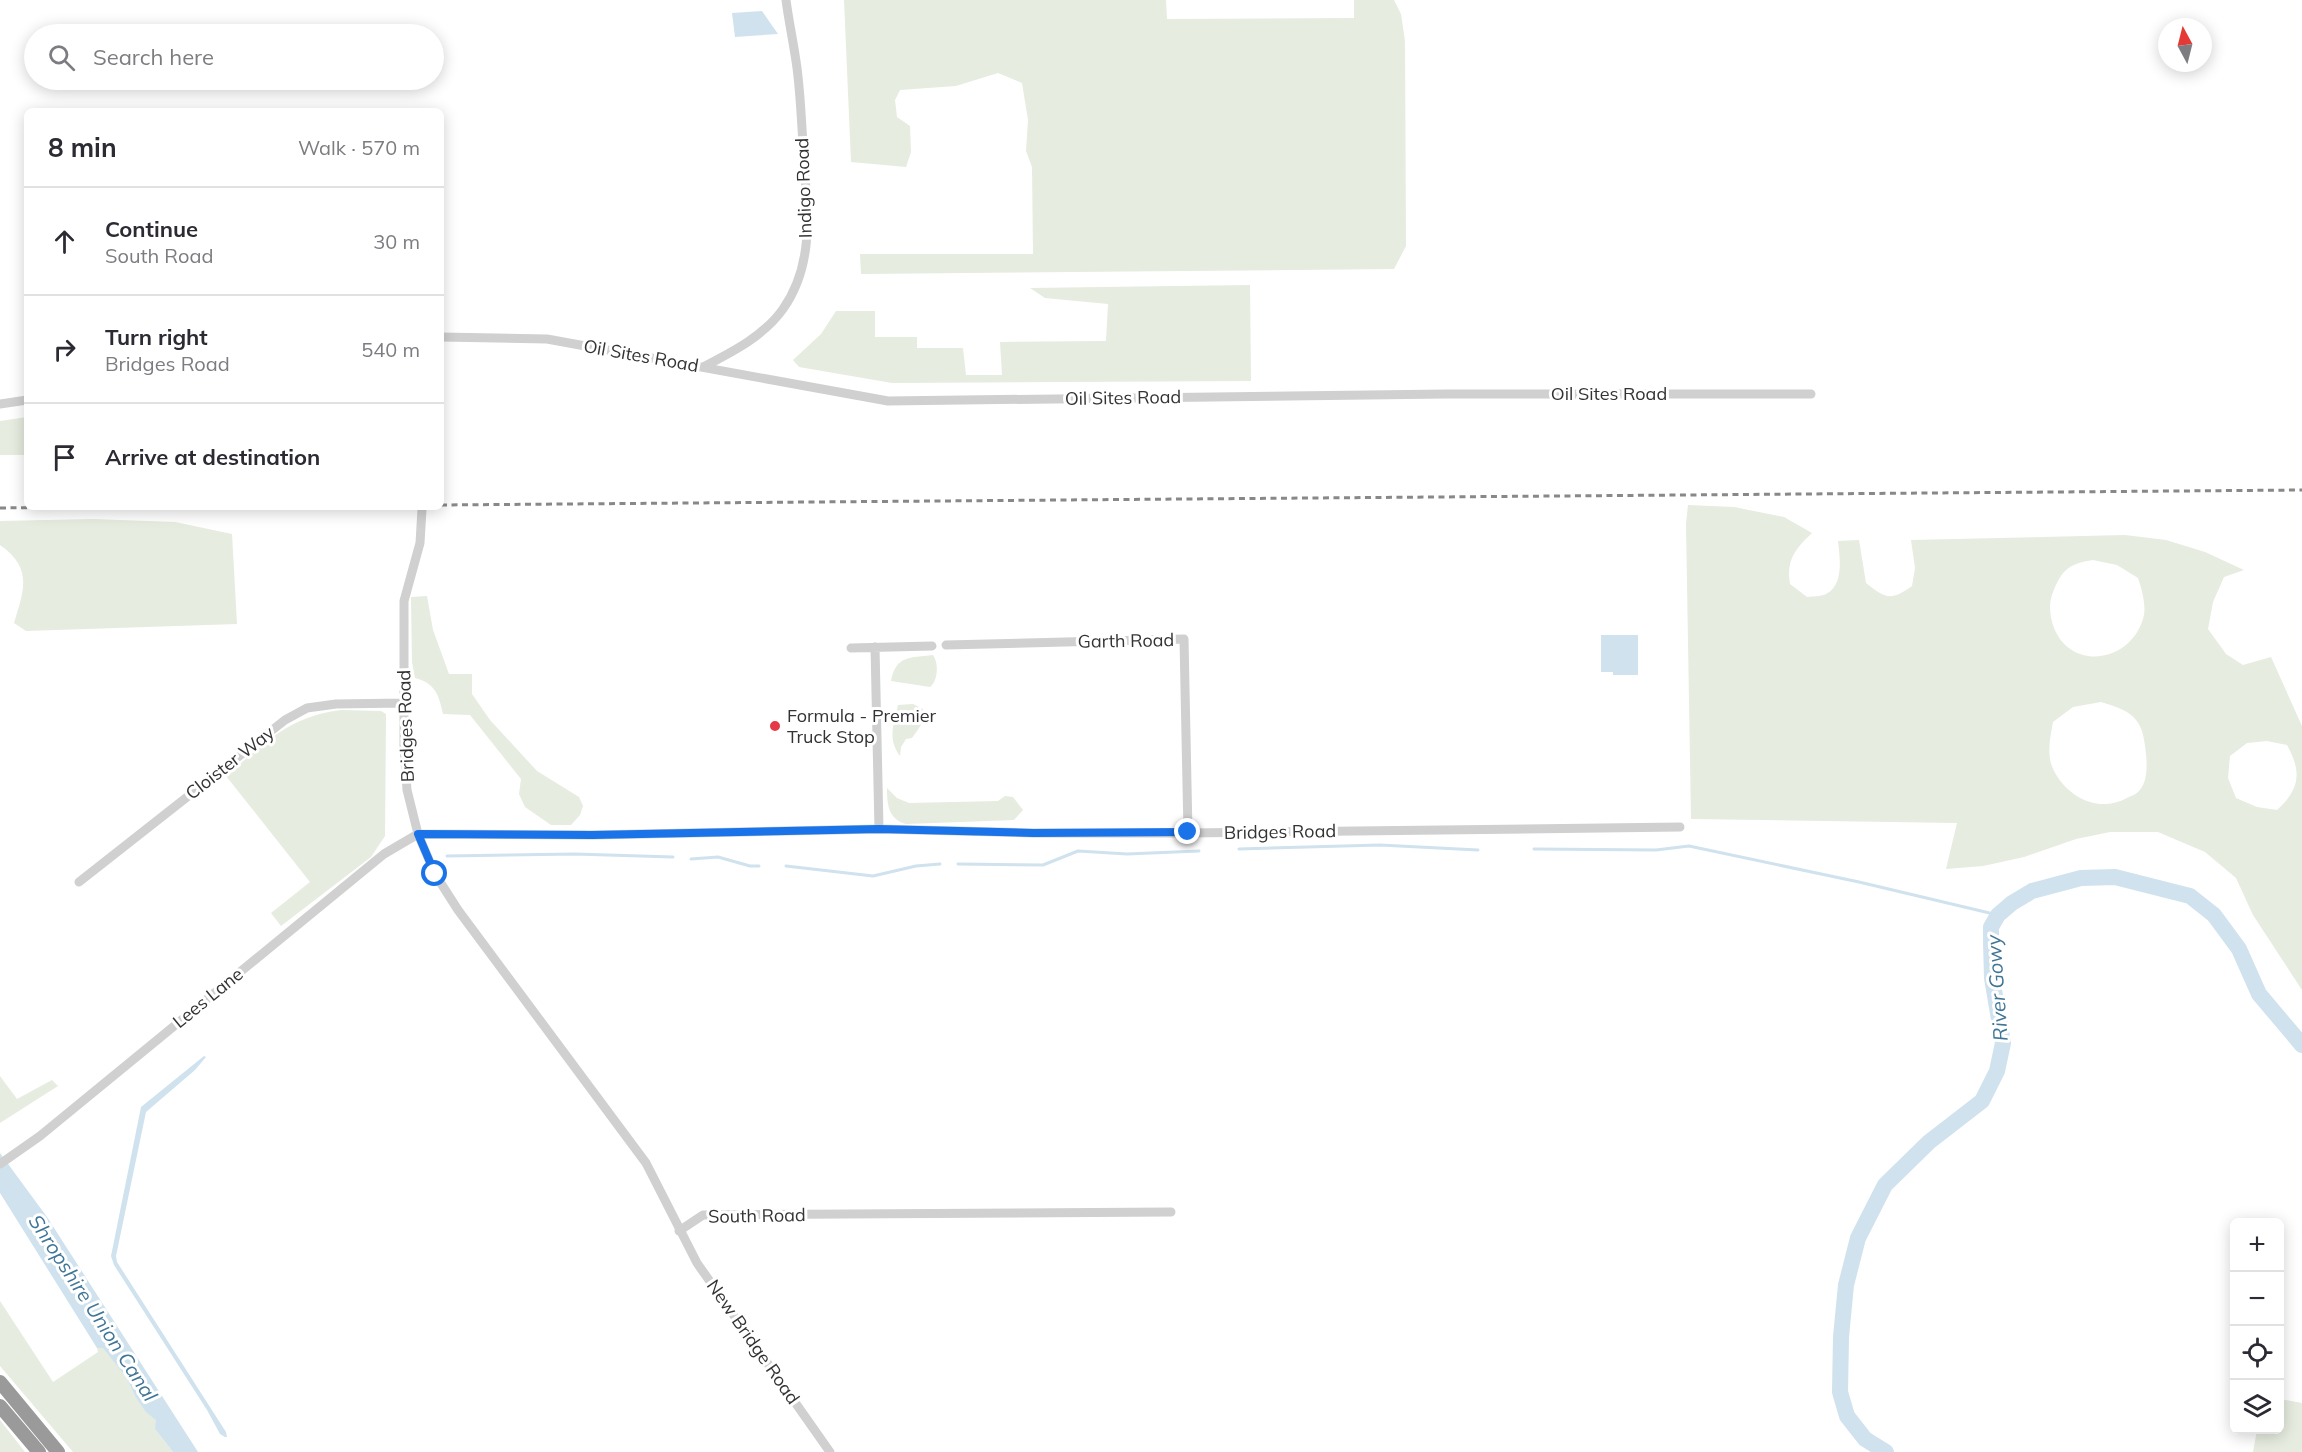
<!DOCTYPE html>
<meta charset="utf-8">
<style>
:root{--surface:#fff;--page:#f7f7f7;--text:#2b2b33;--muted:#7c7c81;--line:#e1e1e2}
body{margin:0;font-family:Mulish,sans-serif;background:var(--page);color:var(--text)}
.controls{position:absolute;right:18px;bottom:18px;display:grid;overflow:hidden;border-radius:9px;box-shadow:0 3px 15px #0003}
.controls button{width:54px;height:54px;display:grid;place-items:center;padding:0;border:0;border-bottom:2px solid var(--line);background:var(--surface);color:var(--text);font:30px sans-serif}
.compass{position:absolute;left:2158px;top:18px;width:54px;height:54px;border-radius:50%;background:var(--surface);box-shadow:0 3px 15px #0003;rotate:353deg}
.stop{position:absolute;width:18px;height:18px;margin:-14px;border:4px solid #1a73e8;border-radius:50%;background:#fff}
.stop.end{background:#1a73e8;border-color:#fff;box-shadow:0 2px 6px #0008}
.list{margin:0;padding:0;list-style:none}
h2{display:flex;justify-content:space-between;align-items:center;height:78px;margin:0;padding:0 24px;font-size:26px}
h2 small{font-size:20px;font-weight:400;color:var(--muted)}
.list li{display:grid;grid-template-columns:39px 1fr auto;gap:18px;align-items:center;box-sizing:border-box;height:108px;padding:0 24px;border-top:2px solid var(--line)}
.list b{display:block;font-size:22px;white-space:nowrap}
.list p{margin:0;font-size:20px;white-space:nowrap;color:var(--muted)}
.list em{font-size:20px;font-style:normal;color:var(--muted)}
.icon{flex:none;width:33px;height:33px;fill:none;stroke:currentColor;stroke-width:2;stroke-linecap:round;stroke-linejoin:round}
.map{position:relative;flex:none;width:2302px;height:1452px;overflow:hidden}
.search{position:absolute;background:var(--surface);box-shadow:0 3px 15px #0003;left:24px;top:24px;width:420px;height:66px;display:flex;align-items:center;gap:15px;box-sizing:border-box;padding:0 21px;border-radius:33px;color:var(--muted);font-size:22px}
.panel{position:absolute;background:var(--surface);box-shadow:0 3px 15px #0003;left:24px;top:108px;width:420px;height:402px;border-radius:9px}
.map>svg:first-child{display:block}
.green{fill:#e6ecdf;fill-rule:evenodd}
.water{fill:#cfe2ee}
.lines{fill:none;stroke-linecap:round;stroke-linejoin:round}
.stream{stroke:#cfe2ee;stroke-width:3}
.river{stroke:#cfe2ee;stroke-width:16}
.minor{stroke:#d0d0d0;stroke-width:9}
.highway{stroke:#9a9a9a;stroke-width:14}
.rail{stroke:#888;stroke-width:3;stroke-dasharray:6 4.5;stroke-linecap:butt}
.route{stroke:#1a73e8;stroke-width:8}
.poi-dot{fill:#e63946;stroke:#fff;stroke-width:2}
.labels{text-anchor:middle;stroke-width:6;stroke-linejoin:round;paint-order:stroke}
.street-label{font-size:18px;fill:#333;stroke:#fff}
.poi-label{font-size:18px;fill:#333;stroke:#fff;text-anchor:start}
.water-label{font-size:20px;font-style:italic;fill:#3f7597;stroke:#fff}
</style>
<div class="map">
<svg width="2302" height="1452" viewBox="0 0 2302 1452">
<rect width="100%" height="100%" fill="#fff"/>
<path class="green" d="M844,0H1166L1167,19L1354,18V0H1394L1401,14L1405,41L1406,246L1394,269L861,274L860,254H1033L1032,167L1026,151L1028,120L1022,83L998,73L956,86L900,90L895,100L897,117L910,126L911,152L906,167L851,162Z
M1250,285L1251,381L892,383L799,367L793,360L821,334L836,311H875V337H917V348H963L966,375H1002L1000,342L1106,341L1108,304L1045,298L1030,288Z
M27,417V455H0V421Z
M1688,505L1734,507L1784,517L1812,533C1795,549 1786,560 1790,584L1807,597C1812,596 1821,597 1826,594C1844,585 1840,558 1838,541L1859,540L1866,583C1886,599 1891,601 1912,586L1915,568L1911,540L2125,535L2166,540L2205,552L2244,570L2224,577L2213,602L2208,629L2226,654L2243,665L2271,657L2302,726V990L2253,915L2236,878L2205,852L2158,832H2110L2076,839L2024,857L1983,866L1946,869L1957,823L1691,819L1686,524ZM2093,560L2117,565L2138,578C2142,590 2147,607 2143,619C2130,662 2072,672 2054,628C2050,617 2048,604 2053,592C2062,570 2068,564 2093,560ZM2101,702C2128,710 2142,716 2145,746C2147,759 2149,781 2139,791C2137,794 2131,796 2127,798C2100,813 2069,799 2054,771C2046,756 2050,738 2053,722L2073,707ZM2267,741L2287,745C2302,772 2300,789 2277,810L2257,807L2236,798L2228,778L2230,756L2247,743Z
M93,519L175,522L232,534L237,624L26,631L14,623C24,590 33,568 0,545V521Z
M427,596L433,630L449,674H472V694L490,720L537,771L579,797L583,806L580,815L571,825H551L525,807L519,794L521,779L470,715L443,714C439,695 435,683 415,678L412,662L411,597Z
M933,655C939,663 938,681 930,687L891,681C896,655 910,658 933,655Z
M913,704L923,709C926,721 918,729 912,738L906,739L901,747L900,756C887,739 894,724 898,705Z
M341,710L381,711L386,714L385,836L371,857L281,926L271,913L310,882L226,776C264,744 289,716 341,710Z
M887,788L897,798L909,803L998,801L1005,796L1013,797L1023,810L1014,820L906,824C888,819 887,804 887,788Z
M0,1076L17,1099L52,1080L58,1086L0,1123Z
M0,1301L53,1382L98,1352L97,1348L103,1347L126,1377L135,1396L157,1420L155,1429L173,1452H73L0,1366Z
M2280,1399L2302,1403V1452H2253L2257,1430H2280Z
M0,1420L25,1452H0Z"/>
<path class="water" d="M762,11L778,34L735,37L732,13Z
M1601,635H1638V675H1613V672H1601Z
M204,1056L206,1057L195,1070L146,1112L116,1256L117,1262L226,1432L227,1437H225L220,1434L207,1410L114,1265L111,1256L141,1107Z
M0,1153L47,1217L198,1452H173L155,1429L156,1420L146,1412L135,1396L126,1377L103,1348H97L0,1193Z"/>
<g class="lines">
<path class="stream" d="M1239,849L1380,845L1478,850
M1534,849L1656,850L1689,846L1859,882L1998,915
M447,856L575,854L673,857
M691,859L718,857L750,866H759
M958,864L1043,865L1078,851L1127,854L1199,851
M786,866L873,876L916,866L940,864"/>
<path class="river" d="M1886,1452L1865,1439L1847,1416L1840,1392L1841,1337L1846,1285L1858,1238L1885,1185L1929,1142L1982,1101L1997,1071L2003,1043L1992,978L1991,941V927L1998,915L2012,903L2032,891L2081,878L2115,877L2190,896L2214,915L2239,949L2259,994L2302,1045"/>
<path class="minor" d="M441,337L547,339L888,401L1446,394H1811
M703,367C732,352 764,336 783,309C814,265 808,214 804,163C802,131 801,99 797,68C794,45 789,23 786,0
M0,404L27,400
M422,509L420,543L404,601V746L407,790L418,834L435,874L458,910L646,1163L697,1263L830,1452
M946,645L1184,639L1188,833
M875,647L879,829
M851,648L932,646
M418,834L593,835L879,829L1033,833H1188L1680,827
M79,882L285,720L307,708L336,704L404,703
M0,1164L40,1136L384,854L418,834
M679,1231L703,1215L1171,1212"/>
<path class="highway" d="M0,1382L58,1452
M0,1406L39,1452"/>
<path class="rail" d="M441,505L2302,490
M0,508L82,507"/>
</g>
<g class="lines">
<path class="route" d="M435,874L418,834L592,835L879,829L1033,833L1188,832"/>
</g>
<circle class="poi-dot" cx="775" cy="726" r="6"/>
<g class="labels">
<g class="street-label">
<text transform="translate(804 188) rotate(-92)" y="6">Indigo Road</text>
<text transform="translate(641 356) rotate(10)" y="6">Oil Sites Road</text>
<text x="1609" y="400">Oil Sites Road</text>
<text transform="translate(1123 398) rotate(-1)" y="6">Oil Sites Road</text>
<text transform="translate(1126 641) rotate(-1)" y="6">Garth Road</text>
<text transform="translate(406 726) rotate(-92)" y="6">Bridges Road</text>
<text transform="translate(230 763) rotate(-38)" y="6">Cloister Way</text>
<text transform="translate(1280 832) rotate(-1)" y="6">Bridges Road</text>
<text transform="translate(208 998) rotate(-39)" y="6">Lees Lane</text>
<text transform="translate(757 1216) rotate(-1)" y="6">South Road</text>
<text transform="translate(753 1342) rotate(55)" y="6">New Bridge Road</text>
</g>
<g class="poi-label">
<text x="787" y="722">Formula - Premier<tspan x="787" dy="21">Truck Stop</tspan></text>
</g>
<g class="water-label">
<text transform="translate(1997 988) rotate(-94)" y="7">River Gowy</text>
<text transform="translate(93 1308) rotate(57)" y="7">Shropshire Union Canal</text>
</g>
</g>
</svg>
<div class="controls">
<button>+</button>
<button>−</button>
<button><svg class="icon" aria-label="locate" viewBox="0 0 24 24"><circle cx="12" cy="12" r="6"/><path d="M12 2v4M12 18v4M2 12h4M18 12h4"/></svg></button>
<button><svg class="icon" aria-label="layers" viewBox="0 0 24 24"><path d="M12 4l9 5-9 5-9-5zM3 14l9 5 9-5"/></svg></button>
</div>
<svg class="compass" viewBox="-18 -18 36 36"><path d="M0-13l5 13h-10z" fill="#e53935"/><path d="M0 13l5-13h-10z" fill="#7c7c81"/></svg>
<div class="stop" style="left:435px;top:874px"></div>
<div class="stop end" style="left:1188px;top:832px"></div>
<div class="search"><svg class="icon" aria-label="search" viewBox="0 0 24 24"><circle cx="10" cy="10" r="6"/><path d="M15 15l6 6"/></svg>Search here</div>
<section class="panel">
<h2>8 min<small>Walk · 570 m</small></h2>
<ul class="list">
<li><svg class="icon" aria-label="ahead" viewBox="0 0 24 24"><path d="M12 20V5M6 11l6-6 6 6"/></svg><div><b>Continue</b><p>South Road</p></div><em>30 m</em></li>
<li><svg class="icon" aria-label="right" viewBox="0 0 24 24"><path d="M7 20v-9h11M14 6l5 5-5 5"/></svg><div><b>Turn right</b><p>Bridges Road</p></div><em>540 m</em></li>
<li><svg class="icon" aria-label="arrive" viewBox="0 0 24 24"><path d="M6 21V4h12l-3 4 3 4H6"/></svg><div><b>Arrive at destination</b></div></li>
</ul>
</section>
</div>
